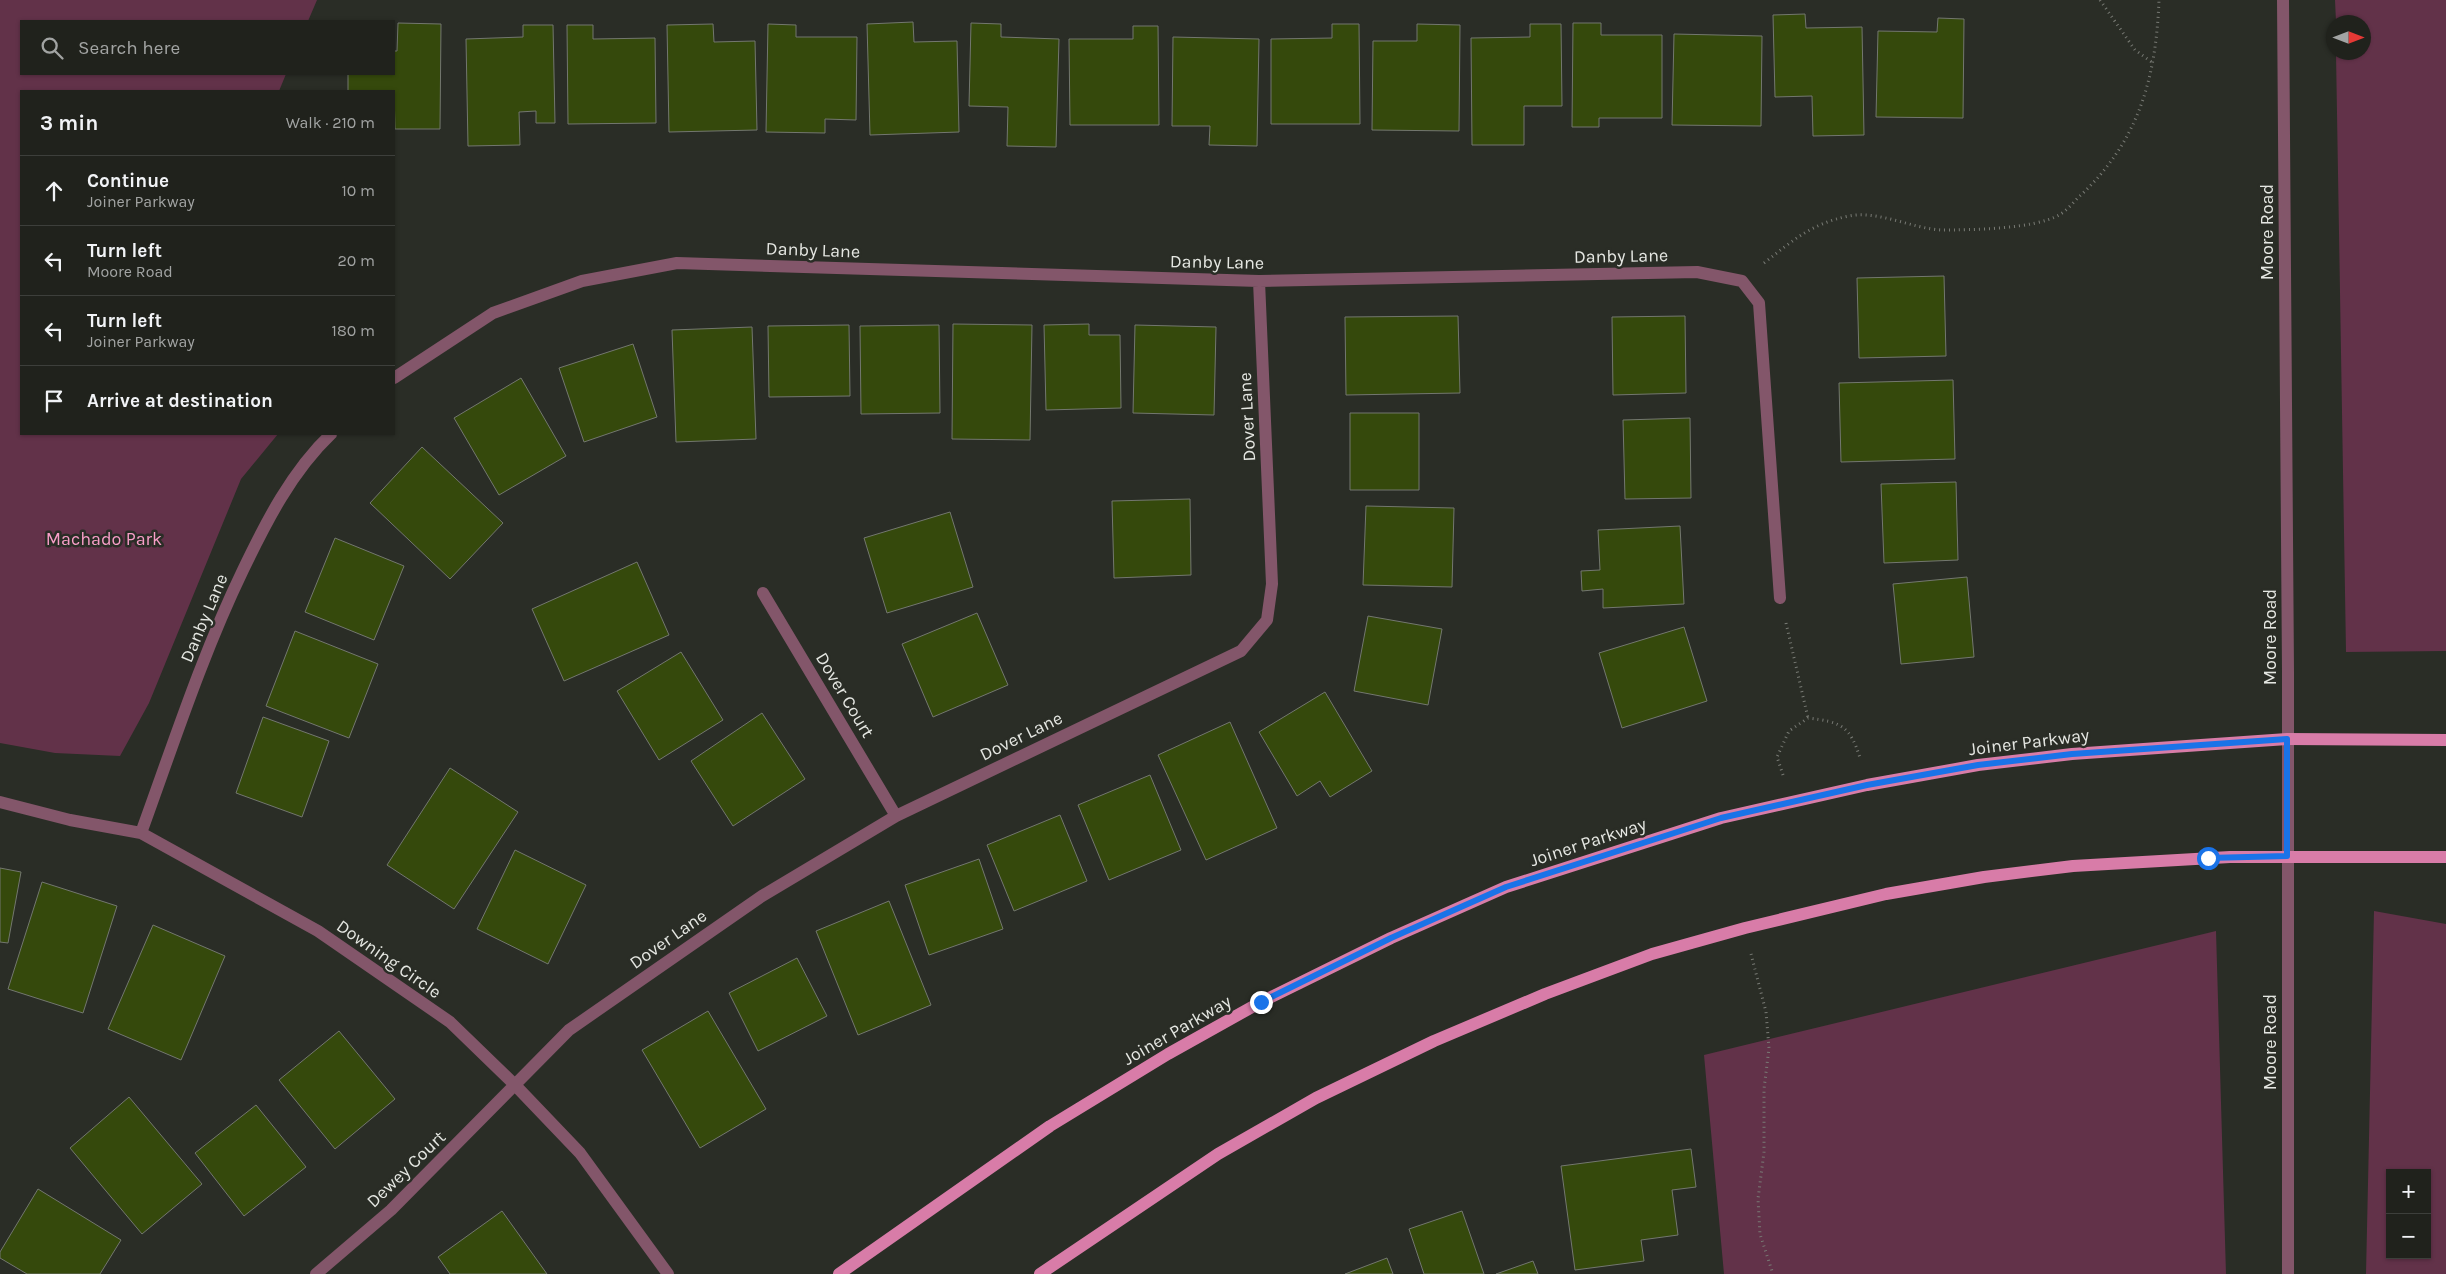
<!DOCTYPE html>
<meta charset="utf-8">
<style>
:root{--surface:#20221c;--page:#282a25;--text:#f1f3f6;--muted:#a2a4a3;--line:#3d3f3b}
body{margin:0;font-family:Karla,sans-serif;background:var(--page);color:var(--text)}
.controls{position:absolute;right:15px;bottom:15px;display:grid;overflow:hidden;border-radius:0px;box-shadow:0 1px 4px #0004}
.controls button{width:45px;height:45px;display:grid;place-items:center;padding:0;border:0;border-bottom:1px solid var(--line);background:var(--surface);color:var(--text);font:25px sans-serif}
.compass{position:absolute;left:2326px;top:15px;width:45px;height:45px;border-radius:50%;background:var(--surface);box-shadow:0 1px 4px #0004;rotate:90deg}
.stop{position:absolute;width:15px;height:15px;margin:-11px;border:4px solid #1a73e8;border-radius:50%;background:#fff}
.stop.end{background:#1a73e8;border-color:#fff;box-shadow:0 1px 5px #0008}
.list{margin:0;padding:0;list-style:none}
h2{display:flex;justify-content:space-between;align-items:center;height:65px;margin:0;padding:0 20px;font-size:21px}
h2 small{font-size:16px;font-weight:400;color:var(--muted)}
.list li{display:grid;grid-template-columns:32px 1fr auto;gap:15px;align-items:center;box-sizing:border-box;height:70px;padding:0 20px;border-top:1px solid var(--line)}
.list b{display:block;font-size:19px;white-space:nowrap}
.list p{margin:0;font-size:16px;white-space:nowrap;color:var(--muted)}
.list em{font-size:16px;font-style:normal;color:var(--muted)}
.icon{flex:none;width:28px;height:28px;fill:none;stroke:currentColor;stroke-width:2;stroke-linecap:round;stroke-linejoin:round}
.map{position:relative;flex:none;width:2446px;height:1274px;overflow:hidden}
.search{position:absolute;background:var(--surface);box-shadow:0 1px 4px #0004;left:20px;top:20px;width:375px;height:55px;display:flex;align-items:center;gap:12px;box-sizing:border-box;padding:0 18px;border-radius:0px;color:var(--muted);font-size:19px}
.panel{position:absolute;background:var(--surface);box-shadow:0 1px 4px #0004;left:20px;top:90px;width:375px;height:345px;border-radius:0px}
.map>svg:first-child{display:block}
.green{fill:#623249;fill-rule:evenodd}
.building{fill:#35490c;stroke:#73776f}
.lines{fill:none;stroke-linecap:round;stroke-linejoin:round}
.path{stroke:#797b75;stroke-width:3;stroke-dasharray:1 4;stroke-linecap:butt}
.minor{stroke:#83566a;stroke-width:12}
.major{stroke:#d87ca8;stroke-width:12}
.route{stroke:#1a73e8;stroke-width:6}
.labels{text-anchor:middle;stroke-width:5;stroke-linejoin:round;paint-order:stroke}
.street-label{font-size:18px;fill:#e5e7e2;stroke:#2a2d26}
.park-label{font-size:18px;fill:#f89ec8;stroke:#2a2d26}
</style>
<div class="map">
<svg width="2446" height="1274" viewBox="0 0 2446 1274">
<rect width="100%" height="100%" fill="#2a2d26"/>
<path class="green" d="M0,0H317L308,21H21V74H286L279,91H21V434H278L241,479L149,703L120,756L55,753L0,743Z
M2335,0H2446V651L2346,652L2336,53L2364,52V22H2336Z
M2374,911L2446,924V1274H2366ZM2390,1173H2427V1255H2390Z
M2216,931L2226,1274H1724L1704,1055Z"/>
<path class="building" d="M1805,14L1806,28L1862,27L1864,135L1813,136L1812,96L1775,97L1773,15Z
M1938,18L1964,19L1963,118L1876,117L1878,31L1937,32Z
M913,22L914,42L957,41L959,132L870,135L867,24Z
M398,23L441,24L440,129H395L394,91H348V74H394V51H397Z
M971,23L1001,24V37L1059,39L1056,147L1007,146L1008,107L969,106Z
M1573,23H1601V35H1662V118H1599V127H1572Z
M713,24L714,42L755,41L757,130L669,132L667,25Z
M768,24L796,25V37H857L856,120L825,119V133L766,132Z
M1332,24H1359L1360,124H1271V39L1332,38Z
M1417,24L1460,25L1459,131L1372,130L1373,41H1417Z
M1530,24H1561L1562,106H1524V145H1472L1471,38L1530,37Z
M523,25H553L555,123H536V111L519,112L520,145L468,146L466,39L523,37Z
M567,25H593V39L655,38L656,123L568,124Z
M1133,26H1158L1159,125H1070L1069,39H1133Z
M1674,34L1762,36L1761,126L1672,125Z
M1173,37L1259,39L1257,146L1209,145L1210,126H1172Z
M1944,276L1946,356L1859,358L1857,278Z
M1458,316L1460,393L1346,395L1345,317Z
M1685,316L1686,393L1613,395L1612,317Z
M953,324L1032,325L1030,440L952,439Z
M1089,324V335H1120L1121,408L1046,410L1044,325Z
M849,325L850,396L769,397L768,326Z
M939,325L940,413L861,414L860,326Z
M1135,325L1216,327L1214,415L1133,413Z
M752,327L756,439L676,442L672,330Z
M633,344L657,417L584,442L559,368Z
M521,378L566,456L499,495L454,418Z
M1953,380L1955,459L1841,462L1839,383Z
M1350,413H1419V490H1350Z
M1690,418L1691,498L1625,499L1623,420Z
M422,447L503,523L450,579L370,503Z
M1956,482L1958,560L1884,563L1881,484Z
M1190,499L1191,575L1114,578L1112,501Z
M1366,506L1454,508L1452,587L1363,585Z
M950,512L973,587L887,613L864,538Z
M1680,526L1684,604L1603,608V589L1582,591L1581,571L1600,570L1598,530Z
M335,538L404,566L374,640L305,612Z
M637,562L669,635L564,681L532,609Z
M1967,577L1974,657L1901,664L1893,584Z
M977,613L1008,685L933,717L902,644Z
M1368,616L1442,629L1428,705L1354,691Z
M1684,627L1707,701L1622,728L1599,653Z
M295,631L378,664L349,738L266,706Z
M681,652L723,720L659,760L617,691Z
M1325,692L1372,771L1330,797L1320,781L1297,796L1259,732Z
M762,713L805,779L733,826L691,761Z
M263,717L329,741L302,817L236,793Z
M1230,722L1277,828L1206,860L1158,755Z
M450,768L518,812L454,909L387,865Z
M1150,775L1181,850L1109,880L1078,805Z
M1060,815L1087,881L1014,911L987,845Z
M515,850L586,885L548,964L477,929Z
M979,859L1003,929L929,955L905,885Z
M0,868L21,872L8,943L0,942Z
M42,882L117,906L83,1013L8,989Z
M889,901L931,1005L858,1035L816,931Z
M153,925L225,956L181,1060L108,1029Z
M797,958L827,1016L758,1051L729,993Z
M708,1011L766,1109L700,1148L642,1050Z
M339,1031L395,1099L335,1149L279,1080Z
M129,1097L202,1184L142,1234L70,1148Z
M256,1105L306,1167L244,1216L195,1153Z
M1691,1149L1696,1187L1672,1190L1678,1235L1641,1240L1644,1261L1575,1270L1561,1166Z
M38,1189L121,1240L100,1274H27L0,1258V1252Z
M502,1211L547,1274H450L438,1257Z
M1462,1211L1484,1274H1424L1409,1229Z
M1387,1258L1393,1274H1345Z
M1533,1261L1538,1274H1496Z"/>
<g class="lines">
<path class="path" d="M2100,0L2135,50L2153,63
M1764,263C1794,240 1810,224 1849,216C1878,210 1913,229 1942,230C1970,230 2035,229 2059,215C2067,211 2074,201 2081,195C2139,140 2156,78 2159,0
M1786,623L1808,718
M1783,775L1777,757L1789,731L1808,718C1840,722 1850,725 1860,758
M1751,954L1766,1012L1769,1048L1764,1089V1152L1758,1199L1760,1234L1773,1274"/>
<path class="minor" d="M2283,0L2288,672V1274
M394,378L493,313L582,281L677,263L1259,281L1697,272L1742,281L1759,303L1780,598
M763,593L896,816
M0,802L70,820L141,833L318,931L450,1022L515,1085L580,1153L668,1274
M141,833C173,745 202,655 243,570C266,522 292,471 331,434
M316,1274L391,1210L569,1030L762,896L896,816L1241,651L1267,620L1272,584L1259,281"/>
<path class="major" d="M839,1274L1050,1126L1168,1054L1261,1002L1391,938L1506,887L1721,818L1867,785L1978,765L2072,754L2287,739L2446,740
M1040,1274L1218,1154L1316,1098L1434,1041L1545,994L1652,954L1745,928L1886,894L1984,877L2073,866L2230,857H2446"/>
</g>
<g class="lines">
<path class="route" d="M1261,1002L1391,938L1506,887L1721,818L1867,785L1978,765L2072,754L2287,739V856L2208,858"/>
</g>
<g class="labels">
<g class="street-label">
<text transform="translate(2267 232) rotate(-90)" y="6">Moore Road</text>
<text transform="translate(813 250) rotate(2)" y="6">Danby Lane</text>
<text transform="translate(1621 256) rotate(-1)" y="6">Danby Lane</text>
<text transform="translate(1217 262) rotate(1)" y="6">Danby Lane</text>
<text transform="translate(1247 417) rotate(-93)" y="6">Dover Lane</text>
<text transform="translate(204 618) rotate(-67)" y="6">Danby Lane</text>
<text transform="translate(2270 637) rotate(-90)" y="6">Moore Road</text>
<text transform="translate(845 695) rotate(59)" y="6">Dover Court</text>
<text transform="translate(1021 736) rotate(-26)" y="6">Dover Lane</text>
<text transform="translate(2029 742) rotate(-7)" y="6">Joiner Parkway</text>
<text transform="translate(1588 842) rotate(-18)" y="6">Joiner Parkway</text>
<text transform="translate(668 939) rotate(-35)" y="6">Dover Lane</text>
<text transform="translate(389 959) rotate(35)" y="6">Downing Circle</text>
<text transform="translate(1177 1030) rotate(-30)" y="6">Joiner Parkway</text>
<text transform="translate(2270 1042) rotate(-90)" y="6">Moore Road</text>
<text transform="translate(406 1169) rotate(-44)" y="6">Dewey Court</text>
</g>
<g class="park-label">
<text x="104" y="545">Machado Park</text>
</g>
</g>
</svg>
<div class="controls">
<button>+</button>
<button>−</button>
</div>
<svg class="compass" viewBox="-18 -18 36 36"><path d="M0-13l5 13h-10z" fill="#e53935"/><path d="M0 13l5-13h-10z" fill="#a2a4a3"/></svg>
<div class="stop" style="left:2208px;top:858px"></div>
<div class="stop end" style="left:1261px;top:1002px"></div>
<div class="search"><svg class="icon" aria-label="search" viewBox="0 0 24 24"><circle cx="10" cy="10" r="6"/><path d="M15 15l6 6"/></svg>Search here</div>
<section class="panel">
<h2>3 min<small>Walk · 210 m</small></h2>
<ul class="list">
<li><svg class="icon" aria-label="ahead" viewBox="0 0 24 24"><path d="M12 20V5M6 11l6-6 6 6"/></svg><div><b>Continue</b><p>Joiner Parkway</p></div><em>10 m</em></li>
<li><svg class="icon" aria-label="left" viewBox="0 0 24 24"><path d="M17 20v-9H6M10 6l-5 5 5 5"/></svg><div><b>Turn left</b><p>Moore Road</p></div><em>20 m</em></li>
<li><svg class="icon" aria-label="left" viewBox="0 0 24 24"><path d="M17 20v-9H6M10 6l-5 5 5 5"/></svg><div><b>Turn left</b><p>Joiner Parkway</p></div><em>180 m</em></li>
<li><svg class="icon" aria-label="arrive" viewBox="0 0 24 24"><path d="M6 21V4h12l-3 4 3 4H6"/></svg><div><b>Arrive at destination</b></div></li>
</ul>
</section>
</div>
